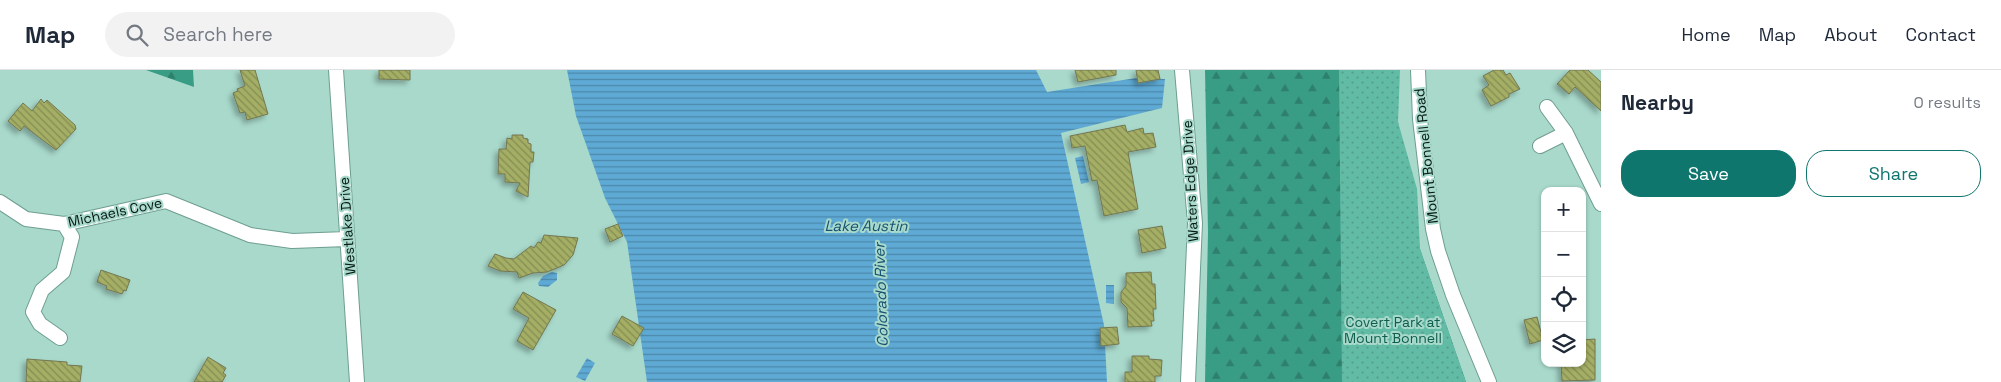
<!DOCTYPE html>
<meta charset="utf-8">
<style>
:root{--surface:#fff;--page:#f2f2f3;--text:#1f2937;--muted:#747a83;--line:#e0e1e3;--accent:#0f766e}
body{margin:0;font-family:"Space Grotesk",sans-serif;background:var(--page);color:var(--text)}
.controls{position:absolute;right:15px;bottom:15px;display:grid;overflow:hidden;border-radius:10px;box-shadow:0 1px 4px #0004}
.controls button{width:45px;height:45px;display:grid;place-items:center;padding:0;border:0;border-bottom:1px solid var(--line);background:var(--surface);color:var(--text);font:25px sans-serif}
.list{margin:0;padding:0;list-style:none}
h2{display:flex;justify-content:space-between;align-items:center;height:65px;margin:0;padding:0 20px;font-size:21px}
h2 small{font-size:16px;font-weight:400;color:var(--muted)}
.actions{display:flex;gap:10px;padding:15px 20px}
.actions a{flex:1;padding:11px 0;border:1px solid var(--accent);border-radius:20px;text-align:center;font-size:18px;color:var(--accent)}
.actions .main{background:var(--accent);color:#fff}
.icon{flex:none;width:28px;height:28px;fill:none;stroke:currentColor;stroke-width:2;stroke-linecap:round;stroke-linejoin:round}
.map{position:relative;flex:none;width:1601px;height:312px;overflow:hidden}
header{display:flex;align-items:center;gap:30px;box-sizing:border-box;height:70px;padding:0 25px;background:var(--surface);border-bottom:1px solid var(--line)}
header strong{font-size:24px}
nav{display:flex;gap:28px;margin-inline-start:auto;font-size:18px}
.search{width:350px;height:45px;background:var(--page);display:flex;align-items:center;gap:12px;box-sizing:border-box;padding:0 18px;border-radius:28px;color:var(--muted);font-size:19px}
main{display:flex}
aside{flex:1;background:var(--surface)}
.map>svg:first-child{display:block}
.forest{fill:url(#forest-firs)}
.park{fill:url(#park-dots)}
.water{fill:url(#water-rules)}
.building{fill:url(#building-back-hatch);stroke:#727752;filter:url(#shadow)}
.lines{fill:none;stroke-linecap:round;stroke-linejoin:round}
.minor-casing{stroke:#6f9e91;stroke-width:16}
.minor{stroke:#fff;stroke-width:14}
.labels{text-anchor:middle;stroke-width:4;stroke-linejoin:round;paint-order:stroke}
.street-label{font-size:14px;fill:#051813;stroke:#a8d9cb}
.park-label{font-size:14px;fill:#0d5e4e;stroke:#a8d9cb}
.water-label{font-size:15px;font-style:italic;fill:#175270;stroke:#a8d9cb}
</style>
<header>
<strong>Map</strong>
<div class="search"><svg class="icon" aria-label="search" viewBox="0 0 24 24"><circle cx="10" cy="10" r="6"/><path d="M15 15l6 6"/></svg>Search here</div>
<nav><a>Home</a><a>Map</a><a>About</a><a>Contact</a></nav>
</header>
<main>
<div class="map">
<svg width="1601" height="312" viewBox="0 0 1601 312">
<defs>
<pattern id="forest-firs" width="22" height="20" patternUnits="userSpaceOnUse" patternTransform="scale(1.25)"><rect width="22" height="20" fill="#399d86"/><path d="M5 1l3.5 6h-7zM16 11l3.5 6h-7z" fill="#2e7f6c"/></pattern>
<pattern id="park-dots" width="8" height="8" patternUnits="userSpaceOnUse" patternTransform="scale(1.25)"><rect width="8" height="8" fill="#61bba5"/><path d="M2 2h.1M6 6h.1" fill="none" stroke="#53a08d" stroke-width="1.8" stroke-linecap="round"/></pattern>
<pattern id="water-rules" width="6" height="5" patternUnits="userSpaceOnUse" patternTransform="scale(1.25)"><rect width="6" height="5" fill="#5eaad4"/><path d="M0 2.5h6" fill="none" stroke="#4c89ab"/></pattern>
<pattern id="building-back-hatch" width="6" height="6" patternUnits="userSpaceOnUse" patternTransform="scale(1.25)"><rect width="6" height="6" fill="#a4ae65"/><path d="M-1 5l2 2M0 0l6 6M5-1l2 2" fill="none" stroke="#848d52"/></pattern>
<filter id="shadow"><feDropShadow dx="-3.5" dy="3.5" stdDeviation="2.5" flood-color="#0004"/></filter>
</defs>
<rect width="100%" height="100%" fill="#a8d9cb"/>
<path class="forest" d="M146,0H193L194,17Z
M1205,0H1395L1398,52L1420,179L1466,312H1205L1208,162Z"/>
<path class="park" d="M1339,0H1400L1398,52L1417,119L1420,179L1466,312H1342Z"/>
<path class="water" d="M567,0H1036L1047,22L1136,8L1165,9L1162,38L1061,63L1104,255L1107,312H647L627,172L605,128L576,46Z
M1083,86L1089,112L1081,114L1075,88Z
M552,202L557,203V210L548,217L539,216L538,213L543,206Z
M1106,215H1114V234L1106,233Z
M587,288L595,293L585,311L576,307Z"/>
<path class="building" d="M240,0H255L268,44L247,50L245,42L240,43L233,23L238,21L237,19L245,16Z
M379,0H410V10L379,9Z
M1075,0H1116V5L1078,12Z
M1136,0H1158L1160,9L1138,13Z
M1494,0H1503L1506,5L1510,3L1520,19L1509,24V27L1491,36L1482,20L1489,15L1483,6Z
M1570,0H1588L1601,12V41L1575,17L1569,24L1557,14Z
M41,29L44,33L47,30L75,55L76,59L56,80L24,56L20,61L8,51L23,33L32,41Z
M1125,55L1127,62L1143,58L1144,64L1153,63L1156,77L1128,82L1138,139L1104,146L1097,110L1092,111L1085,76L1072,78L1070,66Z
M512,65H523V68L528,69V73L531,74V82H534L533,92H530L528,127L516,121L520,113L505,112V104H498L499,79H506L507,68L512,69Z
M618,154L623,166L610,172L605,159Z
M1162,156L1166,178L1142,183L1138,160Z
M544,165L578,168L573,185L564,195L547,202L533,203L519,208L517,202L500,201L488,196L495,184L506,188L514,189L531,176L534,178L538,172L541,173Z
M101,200L130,210L126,221L124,220L122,224L106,219L107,216L97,212Z
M1151,202L1152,214H1155L1156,239H1153L1154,251H1151L1152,256L1128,257L1127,238L1121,232V222L1126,216V203Z
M523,222L556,240L533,280L517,271L529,248L513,239Z
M622,246L644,258L633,276L612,264Z
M1537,247L1543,270L1530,274L1524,250Z
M1117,257L1119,274L1101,276L1100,258Z
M1595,269V310L1562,311L1561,293H1582V270Z
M1132,286H1149V289L1162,290L1161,306H1155V312H1125V302H1132Z
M208,287L226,298L223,303L226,305L222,312H194Z
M27,289L67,292V295L82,296L80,312H26Z"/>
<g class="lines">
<g class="minor-casing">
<path id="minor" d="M336,0L357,312
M1182,0L1195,153L1188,312
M1418,0L1420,49L1433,159L1438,181L1453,225L1489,312
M1547,37L1566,63L1601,134
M1540,76L1566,63
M0,132L26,149L64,154L166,131L250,165L292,171L347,169
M60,268L40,254L33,242L42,220L63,202L72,167L64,154"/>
</g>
<use href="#minor" class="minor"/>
</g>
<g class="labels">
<g class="street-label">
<text transform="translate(1426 86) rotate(-96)" y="5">Mount Bonnell Road</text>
<text transform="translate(1190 111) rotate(-93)" y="5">Waters Edge Drive</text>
<text transform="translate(115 142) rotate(-12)" y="5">Michaels Cove</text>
<text transform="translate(347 156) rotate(-94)" y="5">Westlake Drive</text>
</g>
<g class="park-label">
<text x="1393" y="257">Covert Park at<tspan x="1393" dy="16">Mount Bonnell</tspan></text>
</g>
<g class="water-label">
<text x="866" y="161">Lake Austin</text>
<text transform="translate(881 225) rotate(-92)" y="5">Colorado River</text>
</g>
</g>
</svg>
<div class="controls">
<button>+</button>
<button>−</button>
<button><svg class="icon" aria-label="locate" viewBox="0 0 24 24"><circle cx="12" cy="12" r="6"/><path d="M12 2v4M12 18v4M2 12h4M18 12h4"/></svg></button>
<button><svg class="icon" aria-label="layers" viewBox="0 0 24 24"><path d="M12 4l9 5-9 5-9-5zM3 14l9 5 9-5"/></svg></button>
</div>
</div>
<aside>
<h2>Nearby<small>0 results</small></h2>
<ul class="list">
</ul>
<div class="actions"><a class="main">Save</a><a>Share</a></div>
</aside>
</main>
